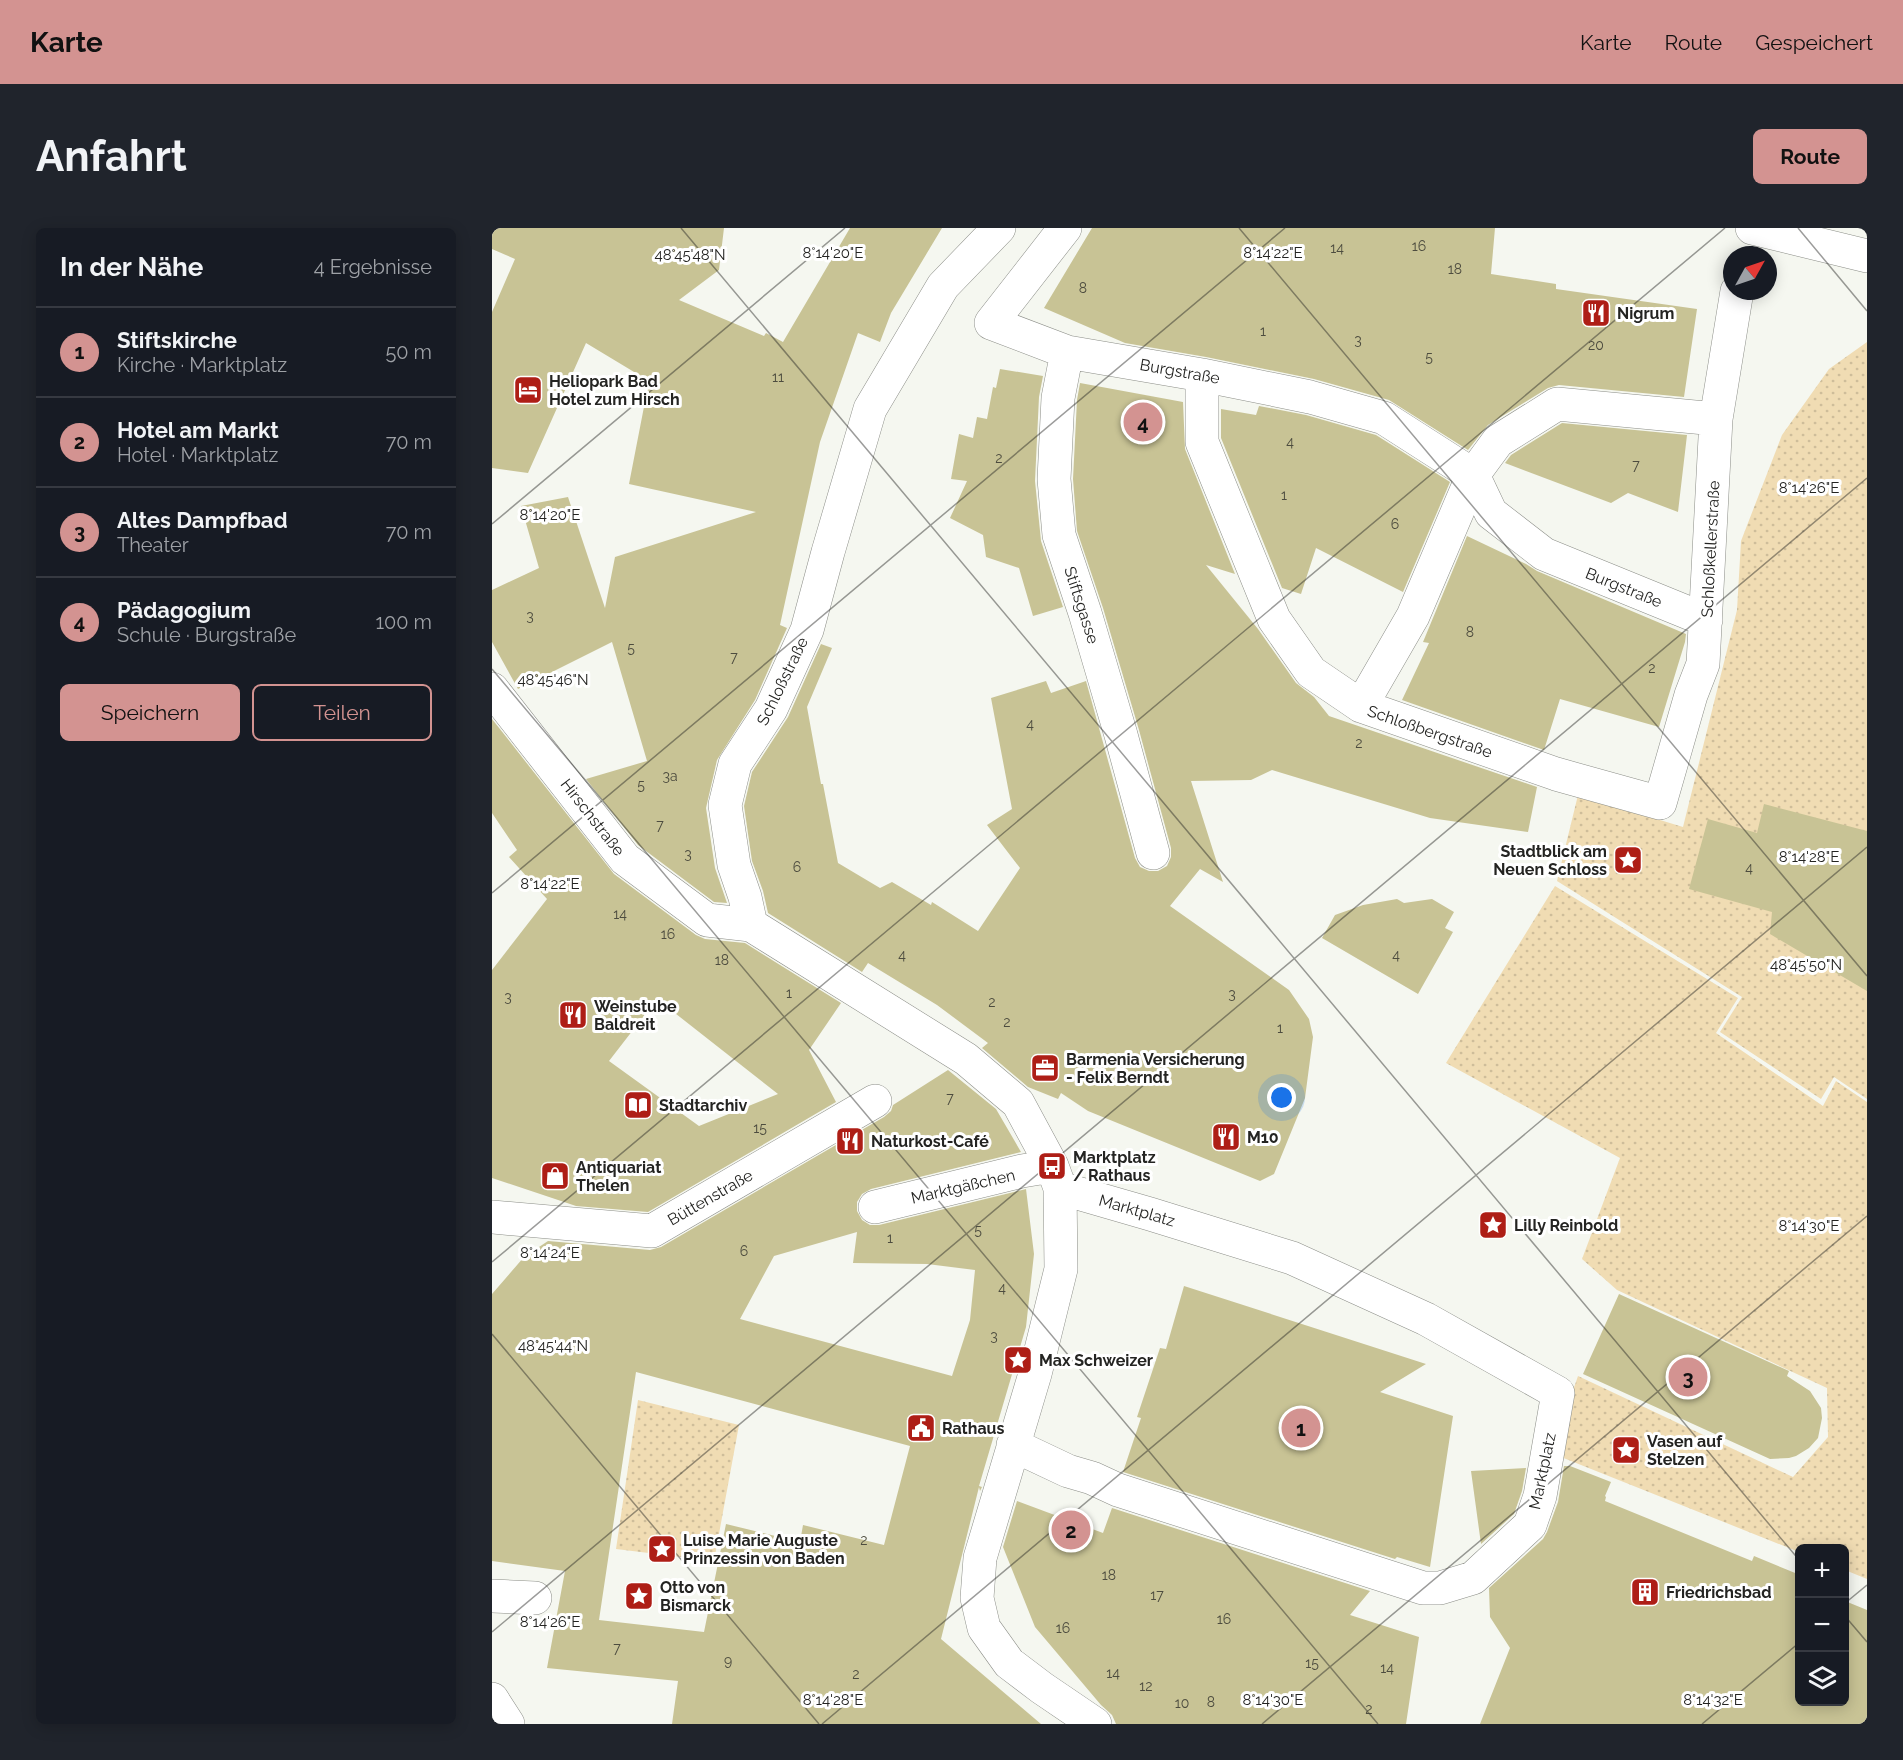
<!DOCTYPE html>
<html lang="de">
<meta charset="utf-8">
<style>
:root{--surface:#171b24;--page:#20242c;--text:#f1f3f6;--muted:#9ea1a6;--line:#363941;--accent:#d39391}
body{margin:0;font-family:Raleway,sans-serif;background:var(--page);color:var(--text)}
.controls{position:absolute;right:18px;bottom:18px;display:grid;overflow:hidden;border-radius:9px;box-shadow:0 3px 15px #0003}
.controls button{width:54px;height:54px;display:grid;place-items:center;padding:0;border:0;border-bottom:2px solid var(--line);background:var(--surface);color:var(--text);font:30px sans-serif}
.compass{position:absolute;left:1231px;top:18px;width:54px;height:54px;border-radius:50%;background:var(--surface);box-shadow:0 3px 15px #0003;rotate:50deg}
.you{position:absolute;left:790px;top:870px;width:21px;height:21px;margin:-15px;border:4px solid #fff;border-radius:50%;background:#1a73e8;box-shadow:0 0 0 9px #1a73e833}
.badge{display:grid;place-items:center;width:39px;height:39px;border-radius:50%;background:var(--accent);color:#111;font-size:20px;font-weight:700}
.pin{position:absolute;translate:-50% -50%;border:3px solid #fff;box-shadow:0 2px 6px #0006}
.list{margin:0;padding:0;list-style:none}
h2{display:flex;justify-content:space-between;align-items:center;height:78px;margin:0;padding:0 24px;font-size:26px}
h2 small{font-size:20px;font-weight:400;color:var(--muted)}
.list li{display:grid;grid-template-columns:39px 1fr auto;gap:18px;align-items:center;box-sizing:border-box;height:90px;padding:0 24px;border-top:2px solid var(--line)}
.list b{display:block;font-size:22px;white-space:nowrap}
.list p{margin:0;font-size:20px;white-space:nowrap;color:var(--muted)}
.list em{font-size:20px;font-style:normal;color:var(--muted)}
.actions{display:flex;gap:12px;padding:18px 24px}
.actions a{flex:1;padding:14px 0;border:2px solid var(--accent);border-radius:9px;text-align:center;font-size:21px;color:var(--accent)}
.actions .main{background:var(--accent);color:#111}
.icon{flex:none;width:33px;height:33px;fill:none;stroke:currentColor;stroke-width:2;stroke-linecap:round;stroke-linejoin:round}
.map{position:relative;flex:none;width:1375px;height:1496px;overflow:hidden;border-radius:9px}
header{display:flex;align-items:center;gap:36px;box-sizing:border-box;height:84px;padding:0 30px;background:var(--accent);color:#111}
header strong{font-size:28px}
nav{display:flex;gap:33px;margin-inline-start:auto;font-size:21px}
.intro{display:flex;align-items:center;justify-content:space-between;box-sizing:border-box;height:144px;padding:0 36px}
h1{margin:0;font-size:42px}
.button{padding:15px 27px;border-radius:9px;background:var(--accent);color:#111;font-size:21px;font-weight:700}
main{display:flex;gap:36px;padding:0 36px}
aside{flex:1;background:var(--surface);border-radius:9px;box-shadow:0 3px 15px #0003}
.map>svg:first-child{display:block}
.park{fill:url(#park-dots)}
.building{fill:#c8c395;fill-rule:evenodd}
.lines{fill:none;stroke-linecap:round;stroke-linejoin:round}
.minor-casing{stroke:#8c8e88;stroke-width:34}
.minor{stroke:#fff;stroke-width:33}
.ticks{fill:none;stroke:#242422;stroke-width:1.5;stroke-opacity:0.45}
.labels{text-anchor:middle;stroke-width:6;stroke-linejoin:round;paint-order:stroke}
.number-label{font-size:14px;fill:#4d4c3f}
.poi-label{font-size:16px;font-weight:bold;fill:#242422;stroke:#fff;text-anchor:start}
.street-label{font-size:16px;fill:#242422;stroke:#fff}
.ticks-label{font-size:15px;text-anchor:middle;fill:#242422;stroke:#fff;stroke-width:6;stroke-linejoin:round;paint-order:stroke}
</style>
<header>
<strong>Karte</strong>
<nav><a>Karte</a><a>Route</a><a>Gespeichert</a></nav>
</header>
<div class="intro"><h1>Anfahrt</h1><a class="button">Route</a></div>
<main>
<aside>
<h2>In der Nähe<small>4 Ergebnisse</small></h2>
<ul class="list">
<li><span class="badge">1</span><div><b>Stiftskirche</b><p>Kirche · Marktplatz</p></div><em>50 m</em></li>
<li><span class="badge">2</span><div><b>Hotel am Markt</b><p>Hotel · Marktplatz</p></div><em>70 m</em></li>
<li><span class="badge">3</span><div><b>Altes Dampfbad</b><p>Theater</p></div><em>70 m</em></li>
<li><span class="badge">4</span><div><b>Pädagogium</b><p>Schule · Burgstraße</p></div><em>100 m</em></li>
</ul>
<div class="actions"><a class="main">Speichern</a><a>Teilen</a></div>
</aside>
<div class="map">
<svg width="1375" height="1496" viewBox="0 0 1375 1496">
<defs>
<pattern id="park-dots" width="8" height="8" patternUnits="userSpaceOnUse" patternTransform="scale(1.5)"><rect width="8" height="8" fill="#f0dcb3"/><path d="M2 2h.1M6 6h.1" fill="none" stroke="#cebd9a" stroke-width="1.8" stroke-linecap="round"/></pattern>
</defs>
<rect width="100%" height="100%" fill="#f5f7f0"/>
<path class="park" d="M1375,114V871L1342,849L1329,871L1228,804L1250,769L1065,653L1086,567L1191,599L1245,382L1249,313L1290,207L1337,141Z
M1063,658L1246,770L1224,805L1331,878L1344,853L1375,874V1351L1353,1342L1352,1320H1308L1307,1324L1069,1229L1077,1174L1086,1148L1301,1249L1336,1209L1335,1160L1125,1062L1090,1031L1128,930L954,835Z
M146,1172L247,1197L222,1333L124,1321Z"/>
<path class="building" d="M0,0H232L227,42L187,72L272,108L274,105L291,114L358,0H450L399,85L388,114L366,105L328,214L288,397L295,400L263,472L225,532L214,580L223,640L235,675L222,674L146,617L94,551L155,533L120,414L26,461L0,414V362L47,340L29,278L76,269L113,380L123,329L264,284L137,256L157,153L94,115L36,245L0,240V84L23,31L0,21Z
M600,0H1003L999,46L1064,56V61L1205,81L1192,169L1067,157L1056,160L996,197L976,222L897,172L822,151L714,129L633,115L552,80Z
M508,141L551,148L547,169L543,253L549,313L571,379L541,388L527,340L494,329L491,307L458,290L475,253L459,251L467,206L481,210L485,189L495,191L501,159L504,160Z
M588,155L691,174L693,221L743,346L714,337L766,401L804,455L822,469L837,488L1045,559L1036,604L938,590L780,542L759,552L699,553L731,654L708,641L678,678L797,762L817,791L821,809L813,870L782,946L768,953L596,883L569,865L566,871L536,859L490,820L496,815L445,777L376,735L370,744L276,685L271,663L260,633L252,578L260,544L296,489L329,416L340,420L315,479L329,556H331L346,635L388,660L400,654L439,677L440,674L486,703L528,640L495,597L520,581L499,470L554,453L559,465L594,453L643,630L648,639L657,643H666L675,638L679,629V620L647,502L611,380L585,303L581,251L585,172Z
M767,178L814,187L884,207L958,254L911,364L824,320L809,366L790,360L729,210V181L764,187Z
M1070,195L1195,207L1186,284L1136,265L1119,275L1013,235L1019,227Z
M975,308L1034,336L1045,343L1194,406L1193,414L1167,499L1068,471L1052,522L910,472L937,415L931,414Z
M0,491L122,646L204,707L213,711L253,715L349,775L317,822L344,874L156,984L84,978L0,950V742L55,671L17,629L25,622L0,585ZM165,771L286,866L207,898L117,833Z
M1272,576L1375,603V763L1278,706L1280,684L1197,661L1216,591L1265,605Z
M905,671L912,675L940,671L962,684L953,700L961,704L926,766L830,710L843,687L871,677Z
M456,842L504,881L529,924L379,961L370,966L365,974V983L370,992L378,997H387L534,961L542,1026L534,1099L487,1258L490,1259L488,1263L487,1259L449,1411L549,1496H180L186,1453L55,1440L73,1343L0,1333V1066L32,1029L56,1013L158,1022L169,1019L392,889L399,883L401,877ZM365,1004L361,1035L435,1036L483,1042L478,1092L460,1148L248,1091L282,1028ZM144,1144L418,1218L392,1317L311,1297L308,1314L234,1296L212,1404L107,1392Z
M692,1058L934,1136L888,1164L961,1188L938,1339L905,1329L903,1331L631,1244L649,1190L645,1189L668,1120L674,1121Z
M1127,1066L1297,1143L1295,1148L1318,1163L1329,1180L1330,1190L1326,1210L1317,1220L1304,1228L1297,1230L1278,1231L1091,1146Z
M1072,1238H1078L1119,1254L1113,1268L1114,1269L1113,1273L1260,1333L1262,1328L1308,1347V1473H1353V1373L1375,1382V1496H988L1018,1420L998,1389L997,1360L1051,1311L1055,1304L1066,1274Z
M1034,1240L1030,1263L1022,1286L989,1316L979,1243Z
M525,1273L611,1305L620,1280L878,1363L858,1387L927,1409L914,1496H624L620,1487L609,1477L543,1399L511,1319Z"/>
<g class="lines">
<g class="minor-casing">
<path id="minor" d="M507,0L451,58L378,181L336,324L315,402L279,481L243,536L233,577L242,637L253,669L259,697L474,831L526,875L560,938L568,960L569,1041L543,1146L488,1330L485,1370L492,1400L517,1435L550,1460L603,1496
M573,0L499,95L575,124L710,147L818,169L892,190L981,247L999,285L1052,326L1214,392
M1260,0L1375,28
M575,124L566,170L562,251L567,307L593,385L629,507L661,625
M710,147V214L782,391L819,444L869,478L1064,546L1168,575L1199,467L1211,436L1224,191L1245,63
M0,461L133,631L215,692L259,697
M869,478L921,388L981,247L1006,213L1065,176L1224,191
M383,979L530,943L560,938
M0,989L160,1003L383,873
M521,1217L576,1243L600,1250L626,1262L931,1360H948L981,1350L1038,1297L1048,1268L1066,1165L934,1091L800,1030L658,986L568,960
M0,1368L43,1370
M0,1471L16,1496"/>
</g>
<use href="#minor" class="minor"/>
</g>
<path class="ticks" d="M189,0L1308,1333M747,0L1375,748M1306,0L1375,83M0,296L353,0M0,441L886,1496M0,665L793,0M0,1034L1233,0M0,1106L327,1496M1352,1376L1375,1357M1352,1387L1375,1414M0,1404L1375,250M330,1496L1375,619M770,1496L1375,988M1210,1496L1308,1414"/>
<defs>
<g id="restaurant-square" transform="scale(1.5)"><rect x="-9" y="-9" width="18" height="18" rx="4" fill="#ae1e16" stroke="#fff"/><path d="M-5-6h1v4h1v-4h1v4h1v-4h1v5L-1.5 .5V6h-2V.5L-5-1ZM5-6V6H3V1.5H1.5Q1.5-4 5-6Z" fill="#fff"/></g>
<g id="hotel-square" transform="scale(1.5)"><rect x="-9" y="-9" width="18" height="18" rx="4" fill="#ae1e16" stroke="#fff"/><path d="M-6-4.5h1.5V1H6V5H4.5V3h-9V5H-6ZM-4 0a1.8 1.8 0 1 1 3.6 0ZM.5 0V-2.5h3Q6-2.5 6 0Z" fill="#fff"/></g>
<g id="sight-square" transform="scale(1.5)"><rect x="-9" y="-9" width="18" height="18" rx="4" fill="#ae1e16" stroke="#fff"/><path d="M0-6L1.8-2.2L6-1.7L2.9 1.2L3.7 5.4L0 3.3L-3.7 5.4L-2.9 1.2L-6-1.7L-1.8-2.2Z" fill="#fff"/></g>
<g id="office-square" transform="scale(1.5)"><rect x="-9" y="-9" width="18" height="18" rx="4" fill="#ae1e16" stroke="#fff"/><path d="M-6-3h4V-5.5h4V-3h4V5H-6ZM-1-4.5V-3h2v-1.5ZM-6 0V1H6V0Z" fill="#fff"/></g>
<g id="library-square" transform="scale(1.5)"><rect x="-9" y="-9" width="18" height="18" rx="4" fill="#ae1e16" stroke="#fff"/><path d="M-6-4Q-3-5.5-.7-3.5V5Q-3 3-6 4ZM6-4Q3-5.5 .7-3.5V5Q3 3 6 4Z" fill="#fff"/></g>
<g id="bus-square" transform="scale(1.5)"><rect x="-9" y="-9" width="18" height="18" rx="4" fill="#ae1e16" stroke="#fff"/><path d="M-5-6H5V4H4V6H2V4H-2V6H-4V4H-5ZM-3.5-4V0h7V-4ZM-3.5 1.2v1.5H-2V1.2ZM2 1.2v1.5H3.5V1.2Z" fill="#fff"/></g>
<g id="shop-square" transform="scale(1.5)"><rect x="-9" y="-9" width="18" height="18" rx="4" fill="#ae1e16" stroke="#fff"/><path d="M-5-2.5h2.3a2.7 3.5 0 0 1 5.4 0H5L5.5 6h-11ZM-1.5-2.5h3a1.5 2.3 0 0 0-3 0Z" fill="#fff"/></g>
<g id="civic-square" transform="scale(1.5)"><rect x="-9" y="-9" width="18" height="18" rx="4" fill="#ae1e16" stroke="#fff"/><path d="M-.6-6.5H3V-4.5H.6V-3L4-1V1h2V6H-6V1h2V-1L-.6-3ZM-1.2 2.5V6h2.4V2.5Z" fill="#fff"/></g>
<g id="building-square" transform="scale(1.5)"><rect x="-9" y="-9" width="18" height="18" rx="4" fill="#ae1e16" stroke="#fff"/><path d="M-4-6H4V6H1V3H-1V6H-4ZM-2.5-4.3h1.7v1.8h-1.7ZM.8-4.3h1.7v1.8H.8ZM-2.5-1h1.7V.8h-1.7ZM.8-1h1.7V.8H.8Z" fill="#fff"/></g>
</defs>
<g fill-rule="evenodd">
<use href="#restaurant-square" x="1104" y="85"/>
<use href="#hotel-square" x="36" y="162"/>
<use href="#sight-square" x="1136" y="632"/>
<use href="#restaurant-square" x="81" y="787"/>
<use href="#office-square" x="553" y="840"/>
<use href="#library-square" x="146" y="877"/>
<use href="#restaurant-square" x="734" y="909"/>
<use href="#restaurant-square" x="358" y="913"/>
<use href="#bus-square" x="560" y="938"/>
<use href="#shop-square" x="63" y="948"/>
<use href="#sight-square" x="1001" y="997"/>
<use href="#sight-square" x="526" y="1132"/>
<use href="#civic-square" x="429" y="1200"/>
<use href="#sight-square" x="1134" y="1222"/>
<use href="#sight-square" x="170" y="1321"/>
<use href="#building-square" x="1153" y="1364"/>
<use href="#sight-square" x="147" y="1368"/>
</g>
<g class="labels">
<g class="number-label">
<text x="927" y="23">16</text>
<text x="845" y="25">14</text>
<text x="963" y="46">18</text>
<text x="591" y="65">8</text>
<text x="771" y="108">1</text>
<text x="866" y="117">3</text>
<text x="1104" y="122">20</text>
<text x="937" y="134">5</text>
<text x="286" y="154">11</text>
<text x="798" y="219">4</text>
<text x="507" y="235">2</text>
<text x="1144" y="242">7</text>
<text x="792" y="272">1</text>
<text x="903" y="301">6</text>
<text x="38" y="393">3</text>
<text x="978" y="409">8</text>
<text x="139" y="425">5</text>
<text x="242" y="434">7</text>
<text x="1160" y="445">2</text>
<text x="538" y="501">4</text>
<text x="867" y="520">2</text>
<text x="178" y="553">3a</text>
<text x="149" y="562">5</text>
<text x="168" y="602">7</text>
<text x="196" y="631">3</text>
<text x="305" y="644">6</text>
<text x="1257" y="645">4</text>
<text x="128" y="691">14</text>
<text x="176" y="711">16</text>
<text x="410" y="732">4</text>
<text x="904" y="732">4</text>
<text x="230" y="737">18</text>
<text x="297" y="770">1</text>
<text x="740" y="771">3</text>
<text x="16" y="774">3</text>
<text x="500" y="779">2</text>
<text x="515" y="799">2</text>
<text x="788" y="805">1</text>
<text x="458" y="875">7</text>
<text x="268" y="905">15</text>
<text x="486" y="1007">5</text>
<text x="398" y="1015">1</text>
<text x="252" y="1028">6</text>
<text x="510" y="1065">4</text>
<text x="502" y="1113">3</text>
<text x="372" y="1317">2</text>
<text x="617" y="1352">18</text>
<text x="665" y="1372">17</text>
<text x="732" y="1396">16</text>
<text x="571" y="1405">16</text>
<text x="125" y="1425">7</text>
<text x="236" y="1438">9</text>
<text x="820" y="1440">15</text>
<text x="895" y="1445">14</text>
<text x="621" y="1450">14</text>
<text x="364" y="1451">2</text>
<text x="654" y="1463">12</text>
<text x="719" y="1479">8</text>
<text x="690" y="1480">10</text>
<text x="877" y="1486">2</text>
</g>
<g class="poi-label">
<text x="1125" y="91">Nigrum</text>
<text x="57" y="159">Heliopark Bad<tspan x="57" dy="18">Hotel zum Hirsch</tspan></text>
<text x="1115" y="629" text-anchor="end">Stadtblick am<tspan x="1115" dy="18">Neuen Schloss</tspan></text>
<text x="102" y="784">Weinstube<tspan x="102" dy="18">Baldreit</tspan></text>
<text x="574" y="837">Barmenia Versicherung<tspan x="574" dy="18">- Felix Berndt</tspan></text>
<text x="167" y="883">Stadtarchiv</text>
<text x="755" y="915">M10</text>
<text x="379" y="919">Naturkost-Café</text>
<text x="581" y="935">Marktplatz<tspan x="581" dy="18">/ Rathaus</tspan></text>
<text x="84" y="945">Antiquariat<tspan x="84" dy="18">Thelen</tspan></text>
<text x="1022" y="1003">Lilly Reinbold</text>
<text x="547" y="1138">Max Schweizer</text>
<text x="450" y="1206">Rathaus</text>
<text x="1155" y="1219">Vasen auf<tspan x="1155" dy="18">Stelzen</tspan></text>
<text x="191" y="1318">Luise Marie Auguste<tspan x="191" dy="18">Prinzessin von Baden</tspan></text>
<text x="168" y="1365">Otto von<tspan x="168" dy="18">Bismarck</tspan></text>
<text x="1174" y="1370">Friedrichsbad</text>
</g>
<g class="street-label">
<text transform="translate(688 143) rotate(10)" y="6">Burgstraße</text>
<text transform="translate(1218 321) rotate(-87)" y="6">Schloßkellerstraße</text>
<text transform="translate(1132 359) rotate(22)" y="6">Burgstraße</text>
<text transform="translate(590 377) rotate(72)" y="6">Stiftsgasse</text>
<text transform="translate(290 453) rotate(-64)" y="6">Schloßstraße</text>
<text transform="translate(938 503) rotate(19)" y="6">Schloßbergstraße</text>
<text transform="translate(101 589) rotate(52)" y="6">Hirschstraße</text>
<text transform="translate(471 958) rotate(-13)" y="6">Marktgäßchen</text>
<text transform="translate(218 969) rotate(-30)" y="6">Büttenstraße</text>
<text transform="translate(645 982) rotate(16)" y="6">Marktplatz</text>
<text transform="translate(1050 1243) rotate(-78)" y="6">Marktplatz</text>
</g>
</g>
<g class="ticks-label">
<text x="341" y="30">8°14'20"E</text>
<text x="781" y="30">8°14'22"E</text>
<text x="198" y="32">48°45'48"N</text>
<text x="1317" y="265">8°14'26"E</text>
<text x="58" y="292">8°14'20"E</text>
<text x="61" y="457">48°45'46"N</text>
<text x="1317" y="634">8°14'28"E</text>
<text x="58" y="661">8°14'22"E</text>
<text x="1314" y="742">48°45'50"N</text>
<text x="1317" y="1003">8°14'30"E</text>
<text x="58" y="1030">8°14'24"E</text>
<text x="61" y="1123">48°45'44"N</text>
<text x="58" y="1399">8°14'26"E</text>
<text x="341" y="1477">8°14'28"E</text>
<text x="781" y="1477">8°14'30"E</text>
<text x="1221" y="1477">8°14'32"E</text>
</g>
</svg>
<div class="controls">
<button>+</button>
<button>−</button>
<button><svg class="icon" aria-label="layers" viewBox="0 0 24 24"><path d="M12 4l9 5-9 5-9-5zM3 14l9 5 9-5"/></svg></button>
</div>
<svg class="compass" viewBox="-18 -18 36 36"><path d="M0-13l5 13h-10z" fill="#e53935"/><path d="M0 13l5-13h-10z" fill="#9ea1a6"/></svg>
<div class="you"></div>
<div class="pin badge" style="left:809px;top:1200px">1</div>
<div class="pin badge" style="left:579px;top:1302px">2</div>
<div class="pin badge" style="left:1196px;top:1149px">3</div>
<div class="pin badge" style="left:651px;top:194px">4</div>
</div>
</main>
